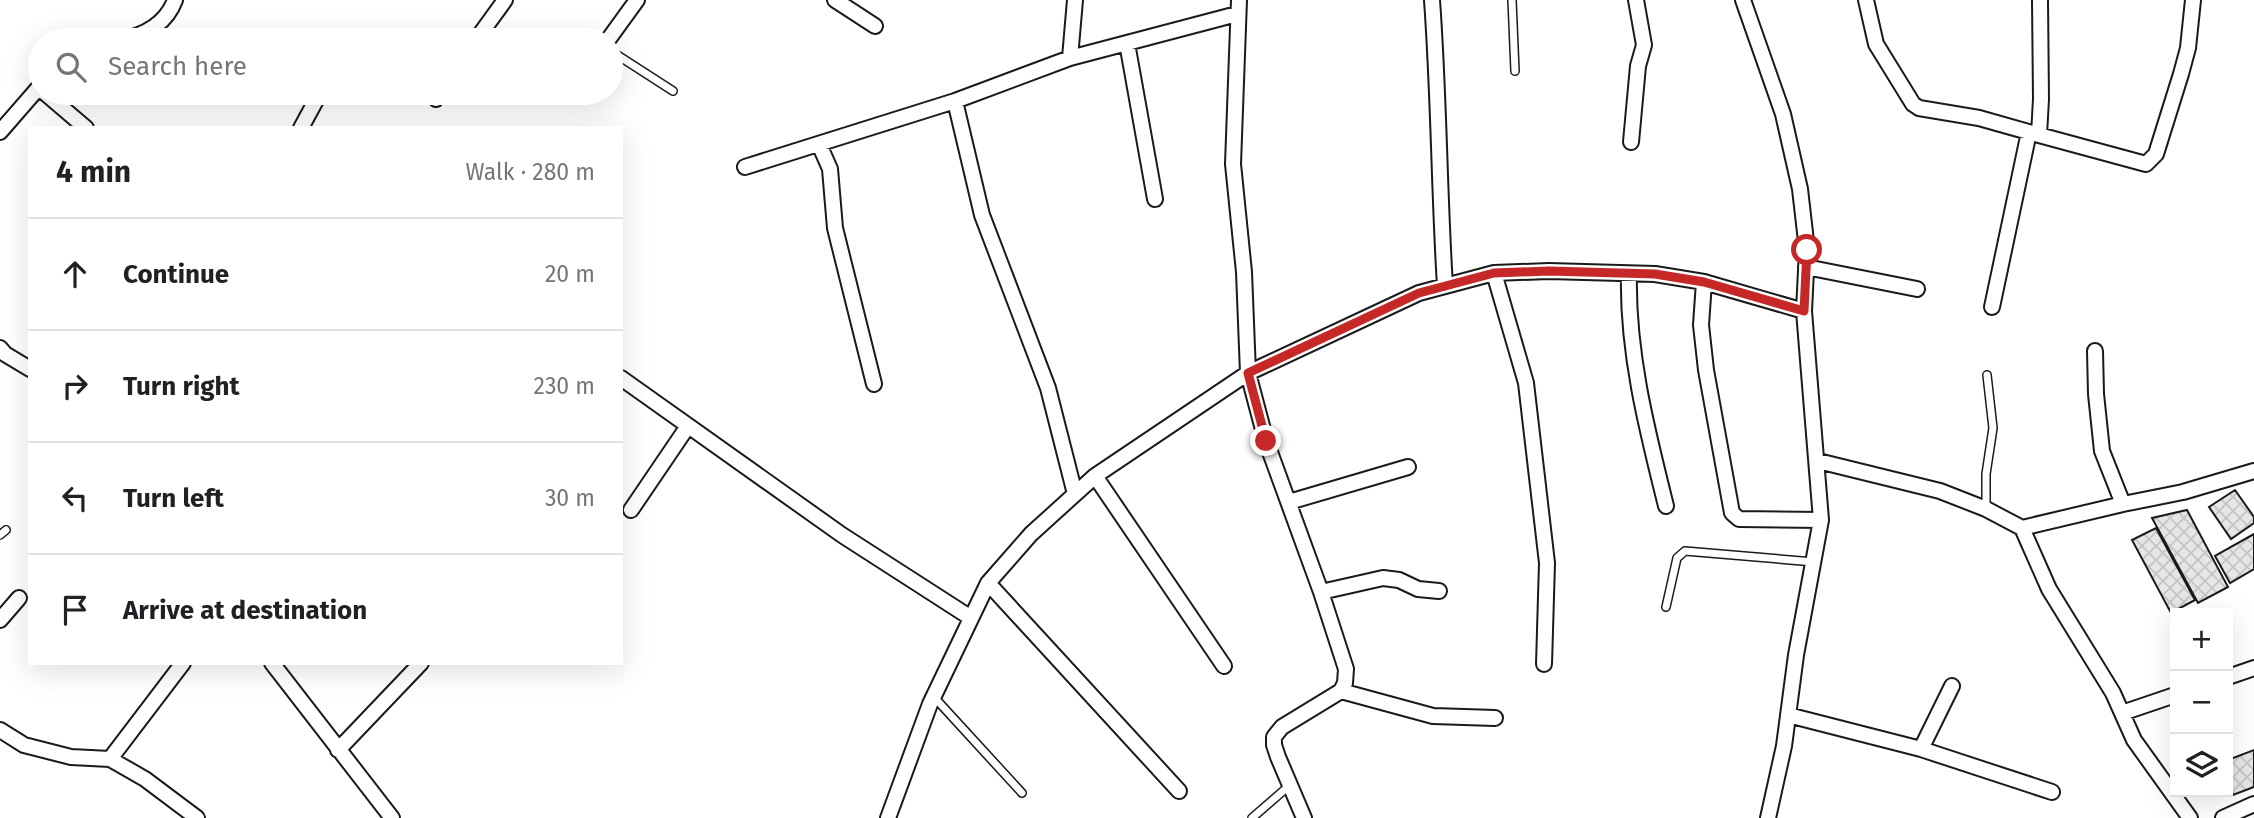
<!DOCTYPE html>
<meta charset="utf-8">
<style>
:root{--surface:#fff;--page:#f6f6f6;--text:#202124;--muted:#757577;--line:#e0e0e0}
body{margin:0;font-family:"Fira Sans",sans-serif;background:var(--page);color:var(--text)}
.controls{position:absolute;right:21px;bottom:21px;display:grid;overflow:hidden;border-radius:0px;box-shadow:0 7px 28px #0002}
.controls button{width:63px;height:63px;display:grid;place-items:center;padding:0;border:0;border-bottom:2px solid var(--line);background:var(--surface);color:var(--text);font:35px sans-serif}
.stop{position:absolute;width:21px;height:21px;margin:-16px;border:5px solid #c62828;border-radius:50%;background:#fff}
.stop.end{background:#c62828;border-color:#fff;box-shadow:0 2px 7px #0008}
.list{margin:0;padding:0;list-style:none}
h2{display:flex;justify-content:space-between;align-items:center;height:91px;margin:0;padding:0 28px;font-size:30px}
h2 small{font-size:23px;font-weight:400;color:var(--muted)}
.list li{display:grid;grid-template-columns:46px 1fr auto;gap:21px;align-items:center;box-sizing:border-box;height:112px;padding:0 28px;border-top:2px solid var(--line)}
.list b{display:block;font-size:26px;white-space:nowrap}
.list em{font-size:23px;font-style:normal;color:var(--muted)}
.icon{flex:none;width:38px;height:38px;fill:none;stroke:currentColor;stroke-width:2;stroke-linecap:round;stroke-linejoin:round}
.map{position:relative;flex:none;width:2254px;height:818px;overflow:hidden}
.search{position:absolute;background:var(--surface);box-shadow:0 7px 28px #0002;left:28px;top:28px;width:595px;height:77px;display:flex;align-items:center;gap:18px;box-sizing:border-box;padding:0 24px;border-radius:38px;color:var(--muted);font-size:26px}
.panel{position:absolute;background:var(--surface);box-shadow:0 7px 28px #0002;left:28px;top:126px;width:595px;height:539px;border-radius:0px}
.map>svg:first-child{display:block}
.building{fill:url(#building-cross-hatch);stroke:#1a1a1a;stroke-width:2}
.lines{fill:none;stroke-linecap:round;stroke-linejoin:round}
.lane-casing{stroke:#1a1a1a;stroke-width:10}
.street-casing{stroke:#1a1a1a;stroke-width:18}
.lane{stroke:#fff;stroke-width:7}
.street{stroke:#fff;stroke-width:14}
.route{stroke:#c62828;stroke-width:9}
</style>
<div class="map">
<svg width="2254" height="818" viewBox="0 0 2254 818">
<defs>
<pattern id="building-cross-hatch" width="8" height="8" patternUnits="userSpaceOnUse" patternTransform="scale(1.75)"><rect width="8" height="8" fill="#e6e6e6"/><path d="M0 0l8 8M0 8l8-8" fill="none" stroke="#c5c5c5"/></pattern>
</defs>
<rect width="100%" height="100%" fill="#fff"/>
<path class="building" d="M2235,490L2254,517V523L2231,539L2209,507Z
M2187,510L2228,587L2198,603L2152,518Z
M2156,528L2195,600L2171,613L2132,540Z
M2254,534V569L2230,583L2215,556Z
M2254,750V787L2233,795L2228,782V760Z"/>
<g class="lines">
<g class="lane-casing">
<path id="lane" d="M1512,0L1515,71
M611,51L673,91
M1986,508V474L1993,428L1987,375
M0,535L6,530
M1666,607L1677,558L1685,551L1814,562
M934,697L1022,793
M1252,818L1290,785"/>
</g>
<g class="street-casing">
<path id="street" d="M835,0L875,26
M1239,0L1233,164L1244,272L1248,373L1266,441L1321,592L1346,669L1345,683L1341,691L1282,727L1274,737V745L1278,757L1304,818
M1432,0C1439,95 1439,190 1445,286
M1743,0L1783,114L1800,189L1807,250L1804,311L1821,520L1796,655L1784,746L1768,818
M1866,0L1876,44L1913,104L1919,108L1979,118L2039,135
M2040,0L2041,99L2039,135L2146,164L2156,154L2181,74L2188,48L2193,0
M121,40C146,35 166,24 175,0
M476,40L505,0
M608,40L637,0
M1127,43L1155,199
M1070,58L1075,0
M45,93L86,128
M436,99L440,93
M955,101L982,215L1048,388L1075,494
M301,128L320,93
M0,132L40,86
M1631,142L1638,66L1644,45L1636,0
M819,144L830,169L835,228L874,384
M745,167L955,101L1070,58L1237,14
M1806,267L1917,289
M1494,273L1526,383L1547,563L1544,664
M1629,274C1627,352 1647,430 1666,506
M1704,282L1701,325L1706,370L1732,513L1739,519L1821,520
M1992,307L2029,132
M0,348L5,354L30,369
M2095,351L2096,394L2102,451L2123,504L2183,492L2254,471
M621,378L842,535L971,618
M1818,461L1940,491L1986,509L2022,528L2049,589L2113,693L2134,740L2190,818
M1095,476L1224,666
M1289,502L1408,467
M631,510L688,426
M2022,528L2123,504
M988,583L1179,791
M1321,592L1383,578L1399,580L1418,589L1439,591
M0,620L19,598
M272,663L392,818
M2228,677L2254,668
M1341,691L1433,716L1495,718
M2122,713L2175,695
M1788,715L1921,749L1952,686
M0,730L24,745L71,757L110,759L145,779L197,818
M1921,749L2052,792
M338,750L421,663
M110,759L183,663
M888,818L930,704L988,583L1031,534L1095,476L1248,373L1419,293L1494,273L1549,271L1655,274L1704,282L1804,311
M2223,818L2254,804"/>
</g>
<use href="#lane" class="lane"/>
<use href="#street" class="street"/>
</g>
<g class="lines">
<path class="route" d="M1266,441L1248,373L1419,293L1494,273L1549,271L1655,274L1704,282L1804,311L1807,250"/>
</g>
</svg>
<div class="controls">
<button>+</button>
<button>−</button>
<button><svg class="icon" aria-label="layers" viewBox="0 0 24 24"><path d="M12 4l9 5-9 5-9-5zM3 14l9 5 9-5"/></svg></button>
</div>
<div class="stop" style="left:1807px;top:250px"></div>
<div class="stop end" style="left:1266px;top:441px"></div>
<div class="search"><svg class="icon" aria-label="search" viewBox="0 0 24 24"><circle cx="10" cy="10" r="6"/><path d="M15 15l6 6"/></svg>Search here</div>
<section class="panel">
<h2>4 min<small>Walk · 280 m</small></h2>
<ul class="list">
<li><svg class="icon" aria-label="ahead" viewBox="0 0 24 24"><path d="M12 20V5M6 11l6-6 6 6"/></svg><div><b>Continue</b></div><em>20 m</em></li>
<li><svg class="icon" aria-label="right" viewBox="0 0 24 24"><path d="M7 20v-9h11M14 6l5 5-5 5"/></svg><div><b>Turn right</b></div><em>230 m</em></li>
<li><svg class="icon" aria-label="left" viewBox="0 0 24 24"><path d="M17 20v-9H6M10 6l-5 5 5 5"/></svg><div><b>Turn left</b></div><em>30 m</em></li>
<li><svg class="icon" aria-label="arrive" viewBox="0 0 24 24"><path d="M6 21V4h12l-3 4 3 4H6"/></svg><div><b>Arrive at destination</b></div></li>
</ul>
</section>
</div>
